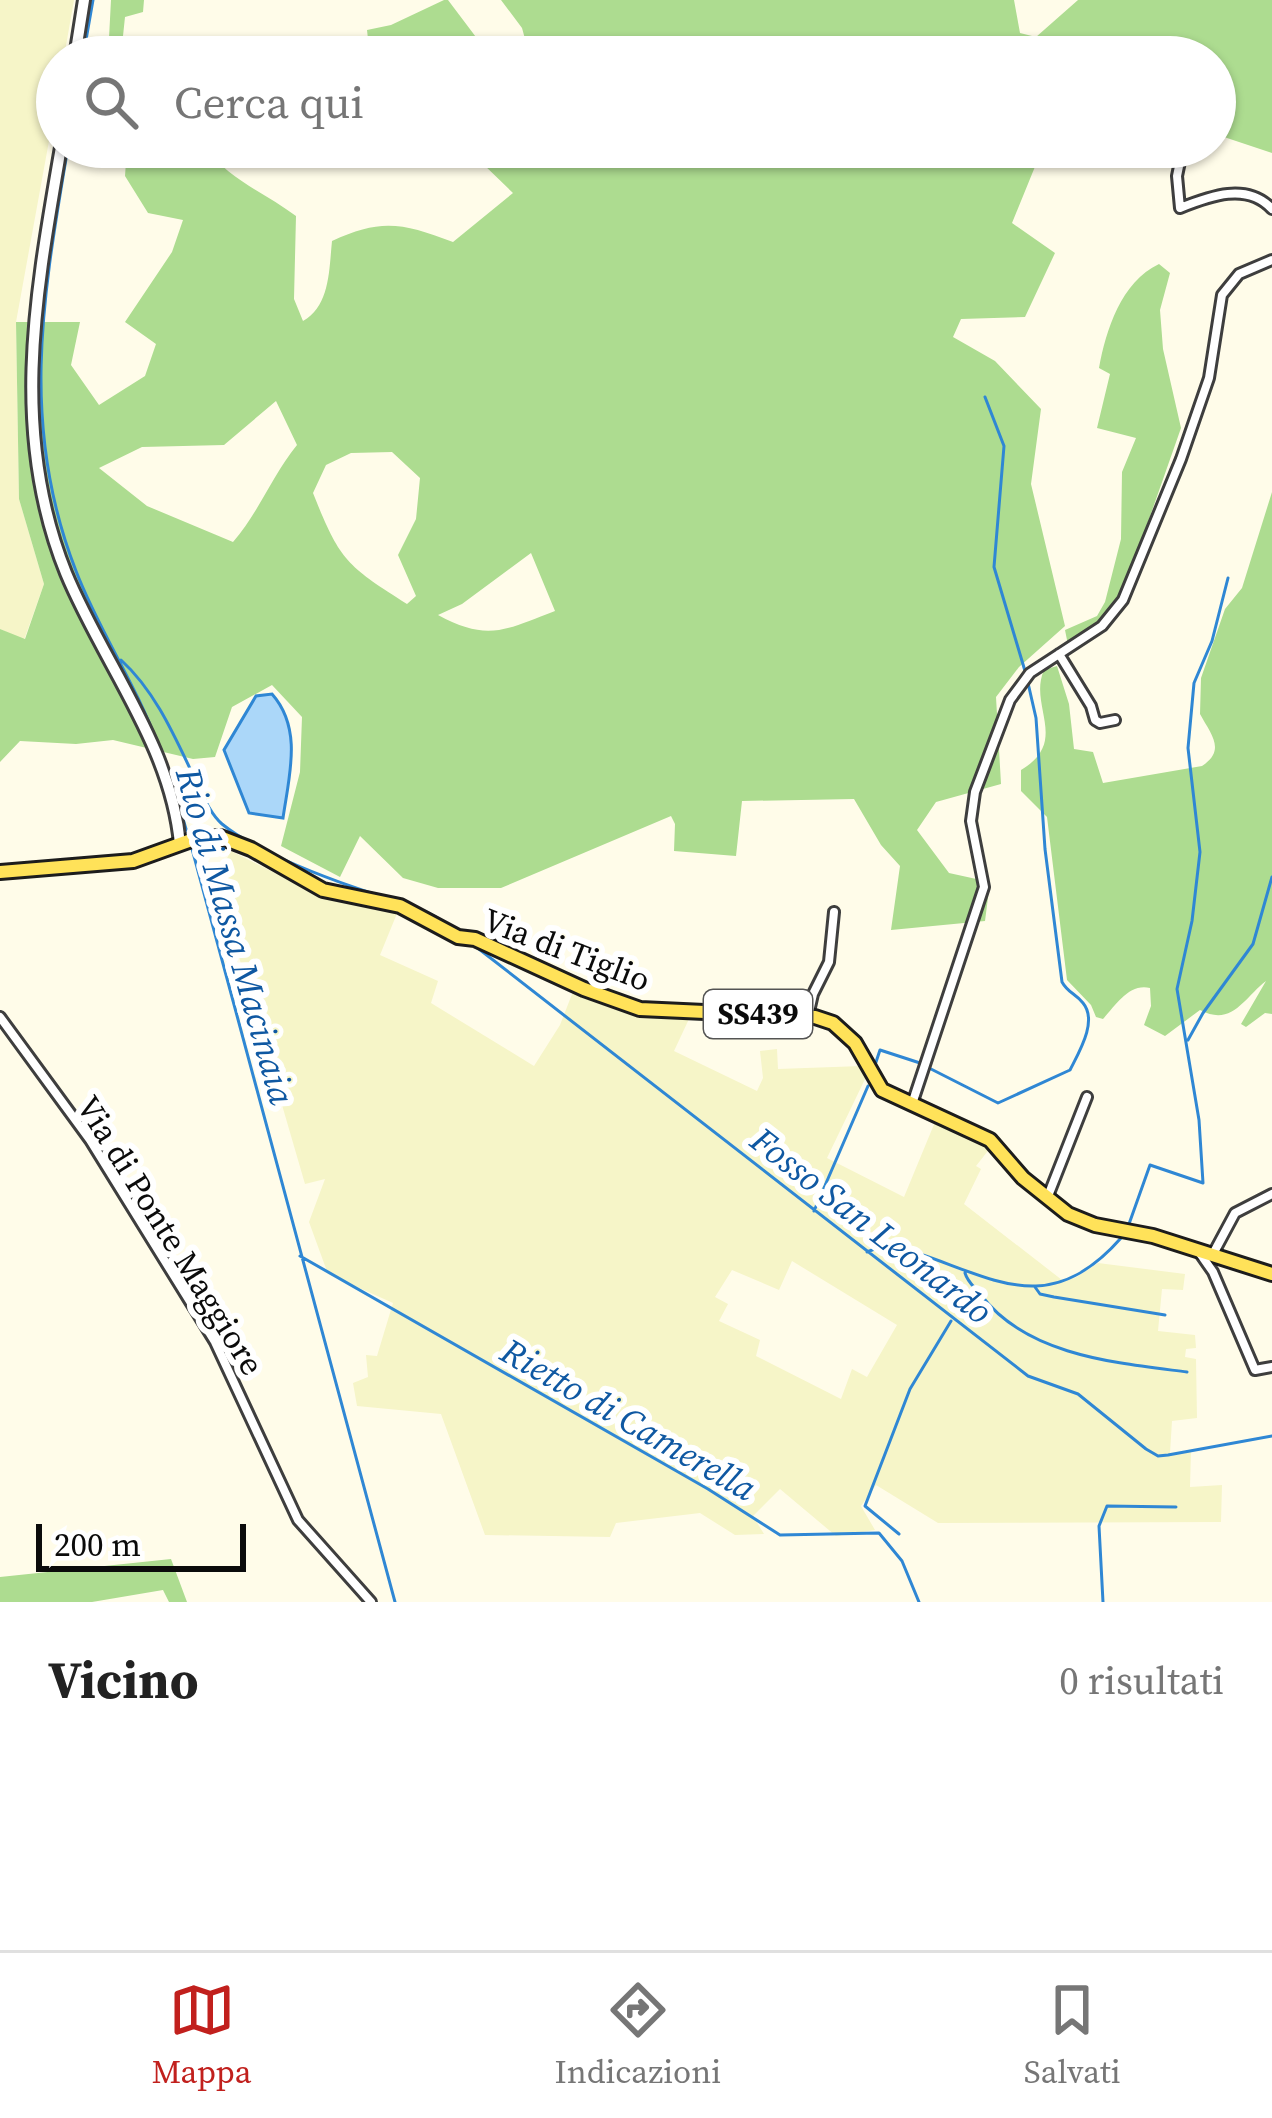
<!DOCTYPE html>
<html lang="it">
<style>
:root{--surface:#fff;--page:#f6f6f6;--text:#222;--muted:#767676;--line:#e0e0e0;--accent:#c1201d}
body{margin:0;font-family:"Source Serif 4",serif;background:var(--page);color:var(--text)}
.scale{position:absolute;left:36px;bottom:30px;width:210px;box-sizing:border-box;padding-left:12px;border:6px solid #0b0b0b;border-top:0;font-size:33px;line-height:42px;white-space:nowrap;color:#0b0b0b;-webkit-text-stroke:9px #fff;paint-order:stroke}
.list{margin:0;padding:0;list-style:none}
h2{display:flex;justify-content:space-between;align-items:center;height:156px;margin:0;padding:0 48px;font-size:51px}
h2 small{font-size:39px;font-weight:400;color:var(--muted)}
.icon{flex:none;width:66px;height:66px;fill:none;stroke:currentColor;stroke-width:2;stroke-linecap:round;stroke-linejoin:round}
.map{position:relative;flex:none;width:1272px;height:1602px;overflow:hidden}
.search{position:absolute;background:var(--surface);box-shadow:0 3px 9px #0004;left:36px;right:36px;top:36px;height:132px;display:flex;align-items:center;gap:30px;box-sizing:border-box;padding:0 42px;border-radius:66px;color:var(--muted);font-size:45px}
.sheet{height:348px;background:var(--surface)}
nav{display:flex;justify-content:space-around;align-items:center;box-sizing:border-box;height:168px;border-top:3px solid var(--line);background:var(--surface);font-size:33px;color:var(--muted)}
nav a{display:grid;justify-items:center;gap:6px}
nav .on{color:var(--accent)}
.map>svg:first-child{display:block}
.farmland{fill:#f6f5c8;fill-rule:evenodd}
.forest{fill:#addc90;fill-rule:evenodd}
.water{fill:#abd7f9;stroke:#2f87d4;stroke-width:3}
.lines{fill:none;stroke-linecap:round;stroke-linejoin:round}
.stream{stroke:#2f87d4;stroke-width:3}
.minor-casing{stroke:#3e3e3e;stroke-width:14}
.tertiary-casing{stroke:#3e3e3e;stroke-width:16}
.primary-casing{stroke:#1c1c1c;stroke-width:18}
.minor{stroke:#fff;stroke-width:8}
.tertiary{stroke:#fff;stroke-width:10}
.primary{stroke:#ffe259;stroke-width:12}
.labels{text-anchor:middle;stroke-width:12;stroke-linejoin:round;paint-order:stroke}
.shield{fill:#fff;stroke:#545454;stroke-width:3}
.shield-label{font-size:30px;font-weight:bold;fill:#0b0b0b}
.street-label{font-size:33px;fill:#0b0b0b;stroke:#fff}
.water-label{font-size:36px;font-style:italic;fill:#0f58a2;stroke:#fff}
</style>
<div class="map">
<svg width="1272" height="1602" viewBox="0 0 1272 1602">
<rect width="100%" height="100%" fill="#fffce9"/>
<path class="farmland" d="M0,0H74L64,57H57V97L16,322L19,499L44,584L24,640L0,629Z
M231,851L323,897L398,911L380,955L438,981L431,1003L534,1066L560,1025L574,989L629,1010L660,1018L689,1019L674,1051L757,1091L763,1078L760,1051L777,1049L778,1069L862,1066L866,1077L827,1158L904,1197L935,1122L991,1147L976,1166L981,1169L964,1204L1062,1280L1075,1278L1098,1263L1185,1274L1183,1290L1162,1289L1158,1331L1195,1335L1196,1348L1186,1349L1185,1357L1196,1359L1197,1418L1172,1421L1170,1453L1191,1451L1190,1487L1222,1485L1221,1522L938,1523L876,1485L861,1506L875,1530L836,1536L780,1489L753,1516L764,1534L735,1535L700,1513L616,1523L610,1537L485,1535L441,1414L357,1406L353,1383L368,1377L366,1355L377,1356L393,1303L328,1274L309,1222L325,1179L305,1184L216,878ZM792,1261L897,1325L867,1377L852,1369L841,1399L756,1356L760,1340L719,1321L728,1304L715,1297L732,1270L779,1290Z"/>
<path class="forest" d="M111,0H144L143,12L125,17L123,36L131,57H108Z
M444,0H448L491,57H370L367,30L391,25Z
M501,0H1014L1020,33L1036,37L1078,0H1272V153L1215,134V57H530L522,28Z
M127,147H206C227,179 266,193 296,216L294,299L303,321C330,306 329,270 332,241C381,218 403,223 453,242L513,193L482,163L487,147H1043L1012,223L1055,253L1025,317L961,319L953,337L995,361L1041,409L1031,484L1065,626L1019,667L996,697L1001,784L936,802L917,830L949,873L990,882L985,921L891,930L900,866L881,845L854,799L742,801L736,856L674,851L675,824L671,816L501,888H438L403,878L360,836L340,877L281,846L300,772L302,717L272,685L232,707L215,757L193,759L113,740L76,744L20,741L0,762V629L25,639L44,584L19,499L16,322H80L71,365L99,405L145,376L156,344L125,322L172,252L183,220L148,213L125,176ZM276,401L297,445C272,476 259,512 233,542L147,506L99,468L142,447L224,445ZM392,452L420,478L416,519L398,555L416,596L407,604C346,565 340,561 313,493L326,465L351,453ZM531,553L555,611C505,630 488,642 438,615L462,604Z
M1159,264L1170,273L1160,310L1163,349L1181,428L1121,599L1107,619L1068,645L1065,630L1097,616L1105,602L1121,539L1122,472L1136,438L1097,428L1110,374L1099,368C1106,330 1121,282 1159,264Z
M1272,492V1014L1265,1013L1246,1027L1241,1024L1266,981C1244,998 1232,1027 1200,1010L1165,1036L1144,1025L1151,1006L1150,988C1129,983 1116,1005 1103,1019L1096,1017L1091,1005L1067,980L1047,817L1021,791V770C1070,741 1028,706 1044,670L1057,666L1069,704L1074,749L1093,752L1103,783L1202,766C1227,750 1210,733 1200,714L1201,678L1225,609L1242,588Z
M171,1559L187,1602H169L163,1590L92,1602H0V1577Z"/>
<path class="water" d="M272,694C303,729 289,776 283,818L249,813L224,750L256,696Z"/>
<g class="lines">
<path class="stream" d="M83,57L93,0
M68,147C43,296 19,425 76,571C99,631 136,684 158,745
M985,397L1004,446L994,567L1025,671
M121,660C155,691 174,735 194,777C202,792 209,813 222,824C255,851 316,874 356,888C392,901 418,903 450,926
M179,805L188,836
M191,845L395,1602
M475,946L1028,1376L1078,1394L1146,1449L1158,1456L1168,1455L1272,1436
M1188,1040L1203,1013L1253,944L1272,877
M875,1065L880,1050L920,1063
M931,1069L998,1103L1070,1070C1079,1052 1098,1021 1083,1003C1075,993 1068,993 1062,982L1045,849L1036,718L1028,683
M814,1211L868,1086
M1129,1224L1150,1165L1203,1183L1199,1120L1177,989L1192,921L1200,852L1188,748L1194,683L1212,641L1228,578
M867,1252L887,1244C981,1267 1041,1329 1121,1238
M300,1256L708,1489L780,1535L879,1533L902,1561L919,1602
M965,1273C968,1283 974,1286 981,1295C1027,1356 1117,1363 1187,1372
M1035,1287L1040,1294L1054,1297L1165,1315
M899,1534L865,1506L910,1389L951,1321
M1103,1602L1099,1526L1107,1506L1176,1507"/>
<g class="minor-casing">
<path id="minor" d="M1183,147L1177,176L1180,208C1210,196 1247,182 1272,209
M1059,654L1091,706L1095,720L1100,723L1115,720
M808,1016L813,994L829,962L834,912
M0,1017L90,1140L215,1342L298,1520L371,1602
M912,1104L984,887L971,821L975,792L1010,700L1030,673L1102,626L1123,600L1181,459L1209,378L1222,295L1239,274L1272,260
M1048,1196L1087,1097
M1199,1252L1213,1272L1255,1370L1272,1367
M1213,1254L1235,1213L1272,1194"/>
</g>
<g class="tertiary-casing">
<path id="tertiary" d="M75,57L84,0
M61,147C36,292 9,432 66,573C103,663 171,745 180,844"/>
</g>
<g class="primary-casing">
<path id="primary" d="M0,872L133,861L194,839L220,837L251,849L323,890L400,906L458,937L475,939L584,989L640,1009L815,1017L833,1023L855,1043L882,1090L990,1140L1023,1178L1068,1214L1095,1225L1153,1236L1272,1274"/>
</g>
<use href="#minor" class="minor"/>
<use href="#tertiary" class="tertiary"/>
<use href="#primary" class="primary"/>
</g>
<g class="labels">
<rect class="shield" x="704" y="990" width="108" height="48" rx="9"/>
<g class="shield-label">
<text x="758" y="1024">SS439</text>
</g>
<g class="street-label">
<text transform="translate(567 949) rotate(21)" y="12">Via di Tiglio</text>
<text transform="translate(171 1235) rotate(58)" y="12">Via di Ponte Maggiore</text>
</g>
<g class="water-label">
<text transform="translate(236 936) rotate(74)" y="13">Rio di Massa Macinaia</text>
<text transform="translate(872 1225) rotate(38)" y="13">Fosso San Leonardo</text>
<text transform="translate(629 1419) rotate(30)" y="13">Rietto di Camerella</text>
</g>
</g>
</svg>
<div class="scale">200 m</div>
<div class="search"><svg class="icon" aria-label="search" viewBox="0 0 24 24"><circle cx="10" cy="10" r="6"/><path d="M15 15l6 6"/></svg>Cerca qui</div>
</div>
<section class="sheet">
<h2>Vicino<small>0 risultati</small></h2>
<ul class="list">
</ul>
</section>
<nav>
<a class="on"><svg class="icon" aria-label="map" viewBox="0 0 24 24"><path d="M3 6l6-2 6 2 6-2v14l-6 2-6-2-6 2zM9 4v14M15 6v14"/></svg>Mappa</a>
<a><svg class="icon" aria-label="directions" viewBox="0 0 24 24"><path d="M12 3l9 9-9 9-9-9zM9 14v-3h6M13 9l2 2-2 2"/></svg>Indicazioni</a>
<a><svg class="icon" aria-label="saved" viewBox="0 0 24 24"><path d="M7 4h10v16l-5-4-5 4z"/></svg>Salvati</a>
</nav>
